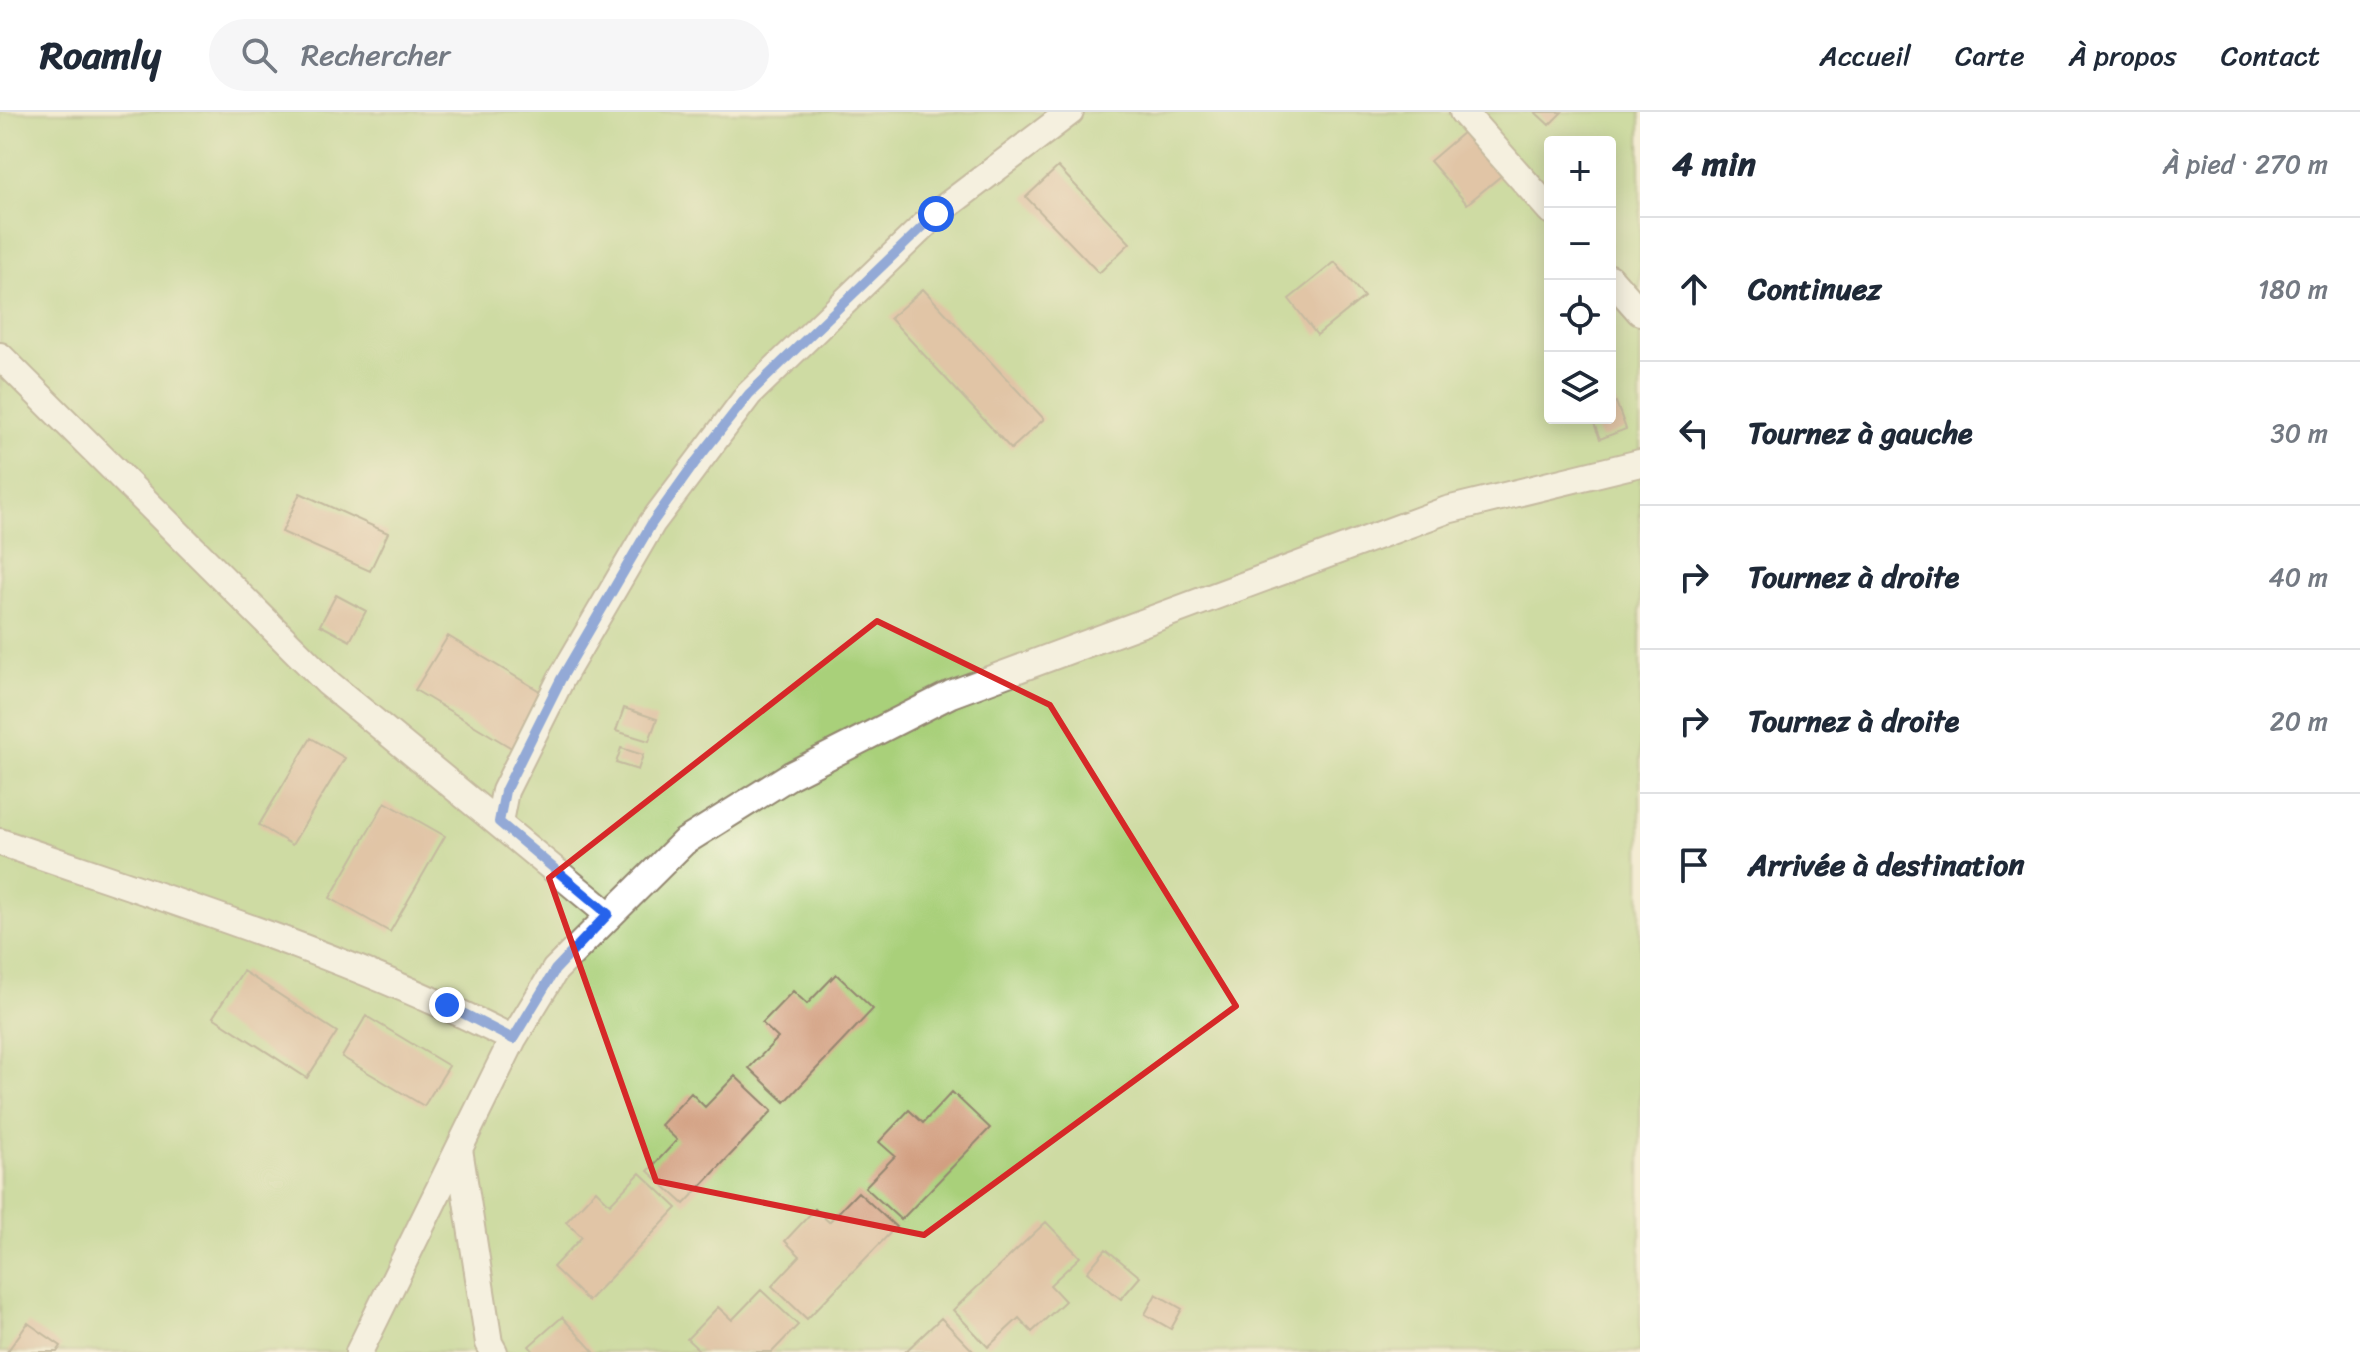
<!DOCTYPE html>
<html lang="fr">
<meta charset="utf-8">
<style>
:root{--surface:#fff;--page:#f6f6f7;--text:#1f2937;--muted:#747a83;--line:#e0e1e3}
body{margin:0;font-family:Sriracha,sans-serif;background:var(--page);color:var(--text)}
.controls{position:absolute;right:24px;top:24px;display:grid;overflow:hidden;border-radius:8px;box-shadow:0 4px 20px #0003}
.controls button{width:72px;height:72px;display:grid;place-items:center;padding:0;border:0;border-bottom:2px solid var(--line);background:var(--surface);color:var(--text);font:40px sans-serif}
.stop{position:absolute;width:24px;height:24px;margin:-18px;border:6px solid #2563eb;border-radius:50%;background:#fff}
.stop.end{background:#2563eb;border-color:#fff;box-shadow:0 2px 8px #0008}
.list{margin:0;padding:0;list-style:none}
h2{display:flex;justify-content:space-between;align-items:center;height:104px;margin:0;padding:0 32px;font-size:34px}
h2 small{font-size:26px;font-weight:400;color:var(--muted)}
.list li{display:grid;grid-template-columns:52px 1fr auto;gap:24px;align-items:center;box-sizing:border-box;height:144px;padding:0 32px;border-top:2px solid var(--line)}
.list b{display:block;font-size:30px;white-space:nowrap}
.list em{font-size:26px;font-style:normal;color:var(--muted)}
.icon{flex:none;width:44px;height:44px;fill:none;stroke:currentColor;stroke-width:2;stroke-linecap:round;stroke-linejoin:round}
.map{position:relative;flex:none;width:1640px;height:1240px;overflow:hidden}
header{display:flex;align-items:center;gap:48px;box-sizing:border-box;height:112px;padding:0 40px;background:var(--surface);border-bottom:2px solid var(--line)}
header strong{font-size:38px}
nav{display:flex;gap:44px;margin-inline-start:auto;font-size:28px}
.search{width:560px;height:72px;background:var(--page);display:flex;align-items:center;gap:20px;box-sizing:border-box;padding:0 28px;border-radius:44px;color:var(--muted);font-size:30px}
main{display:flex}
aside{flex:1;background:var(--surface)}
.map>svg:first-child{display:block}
.green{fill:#a9d07a;stroke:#727d4c;stroke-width:2;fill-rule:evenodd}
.building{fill:#d29f81}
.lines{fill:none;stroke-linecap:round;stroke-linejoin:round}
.minor-casing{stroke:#948771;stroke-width:30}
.minor{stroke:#fff;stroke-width:26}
.route{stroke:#2563eb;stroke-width:10}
.marked{fill:none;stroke:#d62828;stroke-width:6;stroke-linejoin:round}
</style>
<header>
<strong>Roamly</strong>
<div class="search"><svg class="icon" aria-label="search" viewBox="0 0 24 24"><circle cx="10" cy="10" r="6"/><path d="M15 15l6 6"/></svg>Rechercher</div>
<nav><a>Accueil</a><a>Carte</a><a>À propos</a><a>Contact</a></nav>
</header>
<main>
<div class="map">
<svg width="1640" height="1240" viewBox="0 0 1640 1240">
<rect width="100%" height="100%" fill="#fcf5e5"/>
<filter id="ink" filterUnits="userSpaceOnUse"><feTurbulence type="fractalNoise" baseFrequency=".0125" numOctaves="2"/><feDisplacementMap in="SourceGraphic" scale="16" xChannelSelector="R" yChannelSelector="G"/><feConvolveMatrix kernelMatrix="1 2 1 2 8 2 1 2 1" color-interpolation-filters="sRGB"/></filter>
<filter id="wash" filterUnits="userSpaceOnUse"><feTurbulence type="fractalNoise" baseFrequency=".006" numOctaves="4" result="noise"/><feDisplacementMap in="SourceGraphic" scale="32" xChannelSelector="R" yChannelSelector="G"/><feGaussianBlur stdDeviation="1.8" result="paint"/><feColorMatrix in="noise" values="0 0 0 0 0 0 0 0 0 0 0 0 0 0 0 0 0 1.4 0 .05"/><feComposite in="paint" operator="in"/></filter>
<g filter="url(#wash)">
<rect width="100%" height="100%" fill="#ede4c4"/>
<path class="green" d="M0,0H1640V1240H0ZM1550,30H1610V306H1550Z"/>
<g id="blocks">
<path class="building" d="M1535,0H1562L1549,13Z
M1471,14L1508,58L1467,92L1430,49Z
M1058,55L1130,131L1099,161L1026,85Z
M1335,150L1364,185L1317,223L1289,187Z
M923,177L1044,307L1011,337L890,206Z
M1616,290L1626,317L1600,327L1592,306H1610V292Z
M300,381L388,421L370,459L282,420Z
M336,483L366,499L350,529L320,513Z
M448,524L548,584L515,638L415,578Z
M624,596L657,607L649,629L616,619Z
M311,626L345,646L292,733L259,713Z
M621,636L643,643L638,658L616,651Z
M385,690L445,724L390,820L330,786Z
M243,859L337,920L307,966L213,905Z
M836,862L873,897L785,990L749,956L778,926L762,911L793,879L807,892Z
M366,904L449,954L424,994L342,945Z
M735,964L772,999L684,1092L648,1059L677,1028L661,1013L691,981L705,995Z
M952,980L990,1016L901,1108L865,1075L895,1044L879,1030L909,998L923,1011Z
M640,1061L677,1096L588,1189L553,1155L582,1125L566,1110L596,1078L610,1092Z
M858,1080L896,1115L807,1207L772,1174L800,1144L785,1129L815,1097L829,1110Z
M1046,1110L1080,1145L1050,1173L1065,1189L1032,1220L1019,1206L988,1235L953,1198Z
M1106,1137L1140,1165L1121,1187L1087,1160Z
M761,1178L798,1213L772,1240H701L687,1227L718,1195L732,1208Z
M1156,1182L1182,1197L1171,1217L1145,1202Z
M562,1205L594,1240H534L529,1234Z
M941,1206L974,1240H905Z
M28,1211L61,1234L57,1240H7Z"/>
</g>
</g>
<g filter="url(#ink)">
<use href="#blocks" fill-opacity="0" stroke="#948771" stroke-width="2"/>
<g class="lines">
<g class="minor-casing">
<path id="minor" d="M1463,0L1550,98
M1610,166L1640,200
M0,244L328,571L608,802
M499,710L505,679L561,567L652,411L749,282L936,102L1070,0
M0,730C172,789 350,844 513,927
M459,1037L489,1231L494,1240
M359,1240L513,927L555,858L684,730L791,663L951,582L1447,398L1640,351"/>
</g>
<use href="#minor" class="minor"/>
</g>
</g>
<g class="lines" filter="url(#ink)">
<path class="route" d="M447,893L513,927L555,858L608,802L499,710L505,679L561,567L652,411L694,352L749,282L936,102"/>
</g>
<path d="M0 0H1640V1240H0ZM877,509L1050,593L1236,894L924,1123L656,1069L549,766Z" fill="#ede4c4" fill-opacity=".55" fill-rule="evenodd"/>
<path class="marked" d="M877,509L1050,593L1236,894L924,1123L656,1069L549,766Z"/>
</svg>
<div class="controls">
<button>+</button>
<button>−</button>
<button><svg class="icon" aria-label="locate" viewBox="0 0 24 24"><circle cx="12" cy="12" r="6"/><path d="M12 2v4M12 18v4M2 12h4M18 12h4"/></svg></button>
<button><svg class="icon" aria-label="layers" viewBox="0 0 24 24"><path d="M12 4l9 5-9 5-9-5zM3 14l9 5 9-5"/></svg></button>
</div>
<div class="stop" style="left:936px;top:102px"></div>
<div class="stop end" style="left:447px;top:893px"></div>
</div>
<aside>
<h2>4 min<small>À pied · 270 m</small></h2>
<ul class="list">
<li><svg class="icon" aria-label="ahead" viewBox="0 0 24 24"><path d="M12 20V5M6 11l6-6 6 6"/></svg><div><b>Continuez</b></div><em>180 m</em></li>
<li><svg class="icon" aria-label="left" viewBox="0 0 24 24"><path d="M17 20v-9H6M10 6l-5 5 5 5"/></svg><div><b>Tournez à gauche</b></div><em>30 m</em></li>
<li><svg class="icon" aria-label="right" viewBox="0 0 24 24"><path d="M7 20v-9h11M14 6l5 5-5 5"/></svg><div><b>Tournez à droite</b></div><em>40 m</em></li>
<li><svg class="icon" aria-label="right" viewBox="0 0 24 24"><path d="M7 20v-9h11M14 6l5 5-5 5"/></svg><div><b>Tournez à droite</b></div><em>20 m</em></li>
<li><svg class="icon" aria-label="arrive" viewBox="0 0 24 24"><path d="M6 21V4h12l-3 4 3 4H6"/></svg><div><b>Arrivée à destination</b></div></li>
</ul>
</aside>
</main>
